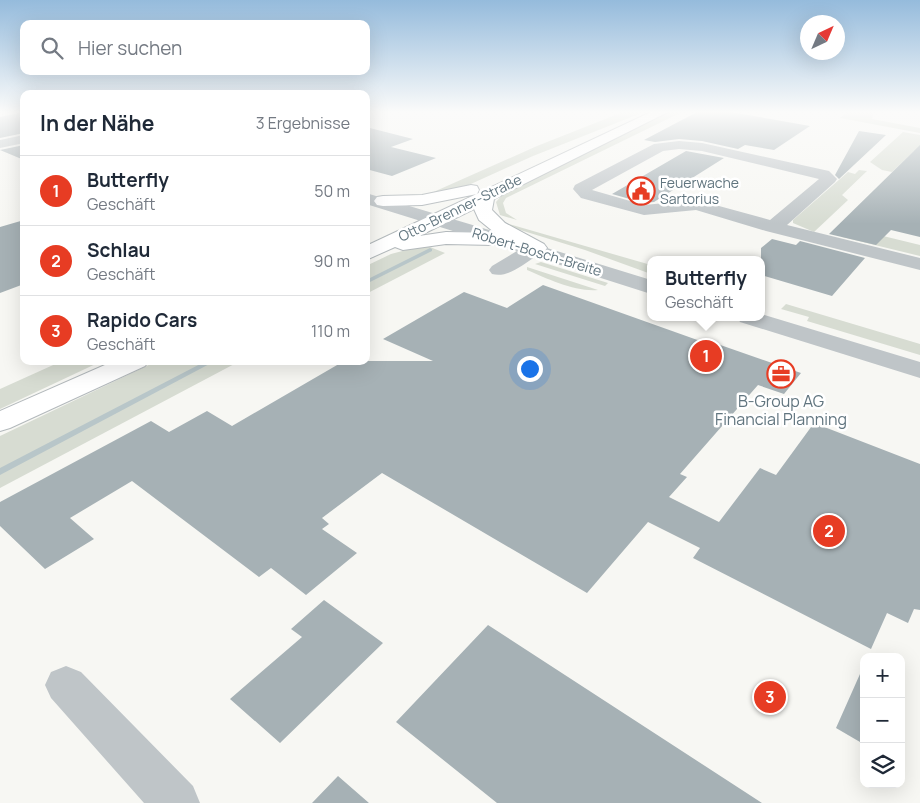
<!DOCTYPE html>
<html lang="de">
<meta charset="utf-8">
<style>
:root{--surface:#fff;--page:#f6f6f7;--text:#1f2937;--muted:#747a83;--line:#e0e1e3;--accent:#e73c23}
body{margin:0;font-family:Manrope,sans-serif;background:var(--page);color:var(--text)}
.controls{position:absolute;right:15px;bottom:15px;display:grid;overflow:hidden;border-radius:10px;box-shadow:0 5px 20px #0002}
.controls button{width:45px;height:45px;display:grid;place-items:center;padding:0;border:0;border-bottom:1px solid var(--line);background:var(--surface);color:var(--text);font:25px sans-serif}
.compass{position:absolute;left:800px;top:15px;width:45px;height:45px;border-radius:50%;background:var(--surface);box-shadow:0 5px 20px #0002;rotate:44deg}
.you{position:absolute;left:529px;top:368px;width:18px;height:18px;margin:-12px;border:4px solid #fff;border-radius:50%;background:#1a73e8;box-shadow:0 0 0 8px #1a73e833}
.badge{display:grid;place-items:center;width:32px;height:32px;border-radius:50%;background:var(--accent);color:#fff;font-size:16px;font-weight:700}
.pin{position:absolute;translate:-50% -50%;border:2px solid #fff;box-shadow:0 1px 5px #0006}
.popup{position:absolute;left:647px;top:256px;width:118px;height:65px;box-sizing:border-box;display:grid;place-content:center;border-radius:10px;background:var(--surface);filter:drop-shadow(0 1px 4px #0005);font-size:16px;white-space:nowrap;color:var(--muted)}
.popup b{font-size:19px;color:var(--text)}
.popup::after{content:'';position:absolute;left:50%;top:100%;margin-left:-10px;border:10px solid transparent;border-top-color:var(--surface)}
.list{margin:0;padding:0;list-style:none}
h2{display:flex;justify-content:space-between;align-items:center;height:65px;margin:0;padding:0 20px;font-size:21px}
h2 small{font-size:16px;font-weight:400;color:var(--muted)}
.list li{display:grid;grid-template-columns:32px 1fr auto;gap:15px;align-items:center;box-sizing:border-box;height:70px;padding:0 20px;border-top:1px solid var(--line)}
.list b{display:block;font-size:19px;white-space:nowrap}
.list p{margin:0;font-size:16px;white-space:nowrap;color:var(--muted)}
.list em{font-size:16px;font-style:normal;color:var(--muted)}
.icon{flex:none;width:28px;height:28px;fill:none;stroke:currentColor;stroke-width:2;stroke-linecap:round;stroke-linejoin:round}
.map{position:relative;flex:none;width:920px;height:803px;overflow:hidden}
.search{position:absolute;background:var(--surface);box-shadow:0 5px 20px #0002;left:20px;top:20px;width:350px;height:55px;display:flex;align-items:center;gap:12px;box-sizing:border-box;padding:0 18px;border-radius:10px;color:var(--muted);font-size:19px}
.panel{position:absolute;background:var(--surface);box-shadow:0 5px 20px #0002;left:20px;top:90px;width:350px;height:275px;border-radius:10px}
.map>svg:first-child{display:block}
.green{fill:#d7dcd2}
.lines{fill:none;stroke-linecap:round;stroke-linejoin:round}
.stream{fill:#b8c6c9;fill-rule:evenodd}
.building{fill:#a6b1b5}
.major-casing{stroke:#b3b9bc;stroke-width:2}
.minor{fill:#bfc5c8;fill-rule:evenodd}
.major{fill:#fff;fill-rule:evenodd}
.labels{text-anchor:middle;stroke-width:5;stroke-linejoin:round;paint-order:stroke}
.far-poi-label{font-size:14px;fill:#61757f;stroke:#fff;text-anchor:start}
.far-street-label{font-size:14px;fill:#61757f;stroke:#fff}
.poi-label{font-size:16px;fill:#61757f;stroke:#fff}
</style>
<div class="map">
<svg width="920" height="803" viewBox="0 0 920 803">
<rect width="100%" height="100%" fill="#f7f7f3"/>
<path class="green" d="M623,112H644L533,156L462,188L429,194L537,146Z
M670,112H682L506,198L503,203L506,213L517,220L500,215L496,202L502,195Z
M847,112H874L872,119L920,128V133L840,118Z
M903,132L920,135V152L914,151L892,172L882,170L870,162Z
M859,170L867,171L842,195L848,200L814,232L793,223V220L848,172L855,174Z
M505,223L651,265V274L585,250L517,229Z
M838,225L920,245V256L842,237Z
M425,245L445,253L366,294V266L391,254Z
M541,262L608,283L605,286L535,264Z
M527,267L598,290C575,292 548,279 527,270Z
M786,304L920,344V355L807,321L809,317L781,309Z
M62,361H102L0,409V389Z
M157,361H240L0,488V436Z"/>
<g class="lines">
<path class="stream" d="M430,248L432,249V251L366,284V280Z
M206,361H215L0,475V468Z"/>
</g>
<path class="building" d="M24,112V133L0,138V117Z
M697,112H731L810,126L774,150L745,145L738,149L702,141L679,139L655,142L644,140Z
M366,127L413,139L391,147L436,158L392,176L366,169Z
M859,131L886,135L839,179L835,175Z
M24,145V160L0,150Z
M920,145V237L891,230L876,245L829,234Z
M686,151L724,158L654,202L644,203L612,194Z
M24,220V284L0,293V227Z
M772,239L796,245L800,241L865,258L832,296L761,275V248Z
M543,285L703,342L706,340L801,373L784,394L758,385L680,474L687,477L669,497L719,522L760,468L776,475L814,423L920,464V610L914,609L908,623L887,613L871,649L693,558L700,548L648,522L587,593L382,473L322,518L329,524L322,529L357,553L306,595L271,568L259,577L132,481L70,518L94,539L45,569L0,526V502L151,421L169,432L207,411L232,426L344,361H433L383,339L464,292L507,308Z
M324,600L383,643L280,743L230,699L302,637L291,629Z
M488,625L762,803H497L396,722Z
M864,665V733L860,742L836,728Z
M338,776L369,803H312Z"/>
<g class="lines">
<g class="major-casing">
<path id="major" d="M651,112H668L494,199L492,210L505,223L544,244L547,248L544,252H530L503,239L501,243L494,245L446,244L403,250L395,247L366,260V246ZM474,209L479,220L495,233L446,232L419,236Z
M471,185L477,186L479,190L477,194L422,205L383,206L377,205L374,201L377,197L383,196L422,195Z
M114,361H149L145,366L10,428L0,431V411Z"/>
</g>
<path class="minor" d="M24,135V143L0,148V140Z
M679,141L702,143L829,171L837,179L835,182L787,225L920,258V270L766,231L696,210L644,215L581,198L573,189L575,185L654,144ZM679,149L702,151L819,179L770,220L697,200L644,205L592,190L663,151Z
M366,193L532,243L544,244L547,248L651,280V294L535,257C522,265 508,278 492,274L489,270L492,266L517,251L366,204Z
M761,314L920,362V378L740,322L737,317H761Z
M66,666L81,672L193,786L200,803H144L51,698L45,685L51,672Z"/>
<use href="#major" class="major"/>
</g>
<linearGradient id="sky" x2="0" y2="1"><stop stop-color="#95bbdc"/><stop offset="0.5" stop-color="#fbfbfa"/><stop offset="1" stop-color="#fbfbfa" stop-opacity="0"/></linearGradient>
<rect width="920" height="224" fill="url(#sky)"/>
<defs>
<g id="civic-ring" transform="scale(1.4375)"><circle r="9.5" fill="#fff" stroke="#e73c23" stroke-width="1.5"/><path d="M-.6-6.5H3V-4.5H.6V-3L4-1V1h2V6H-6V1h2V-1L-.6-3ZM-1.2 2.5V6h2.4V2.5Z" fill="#e73c23"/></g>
<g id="office-ring" transform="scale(1.4375)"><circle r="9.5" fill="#fff" stroke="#e73c23" stroke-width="1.5"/><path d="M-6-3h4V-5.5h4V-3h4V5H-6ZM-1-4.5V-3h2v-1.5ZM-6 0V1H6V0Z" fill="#e73c23"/></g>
</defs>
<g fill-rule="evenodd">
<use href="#civic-ring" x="641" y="191"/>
<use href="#office-ring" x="781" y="374"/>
</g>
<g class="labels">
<g class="far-poi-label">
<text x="660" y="188">Feuerwache<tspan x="660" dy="16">Sartorius</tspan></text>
</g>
<g class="far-street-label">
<text transform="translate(460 208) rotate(-26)" y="5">Otto-Brenner-Straße</text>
<text transform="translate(537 252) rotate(17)" y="5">Robert-Bosch-Breite</text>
</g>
<g class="poi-label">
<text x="781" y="407">B-Group AG<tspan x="781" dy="18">Financial Planning</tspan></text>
</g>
</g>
</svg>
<div class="controls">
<button>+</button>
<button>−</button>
<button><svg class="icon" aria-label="layers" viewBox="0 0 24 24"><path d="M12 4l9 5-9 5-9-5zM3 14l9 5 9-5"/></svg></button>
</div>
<svg class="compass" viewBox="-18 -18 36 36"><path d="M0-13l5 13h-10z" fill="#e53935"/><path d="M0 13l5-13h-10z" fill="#747a83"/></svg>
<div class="you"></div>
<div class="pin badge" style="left:706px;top:356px">1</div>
<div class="popup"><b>Butterfly</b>Geschäft</div>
<div class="pin badge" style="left:829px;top:531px">2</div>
<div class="pin badge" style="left:770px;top:697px">3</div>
<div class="search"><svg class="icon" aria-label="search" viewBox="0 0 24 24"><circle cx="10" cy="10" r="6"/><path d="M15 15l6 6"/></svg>Hier suchen</div>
<section class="panel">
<h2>In der Nähe<small>3 Ergebnisse</small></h2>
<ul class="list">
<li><span class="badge">1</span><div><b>Butterfly</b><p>Geschäft</p></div><em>50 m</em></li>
<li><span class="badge">2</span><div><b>Schlau</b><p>Geschäft</p></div><em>90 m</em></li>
<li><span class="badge">3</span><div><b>Rapido Cars</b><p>Geschäft</p></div><em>110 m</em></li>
</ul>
</section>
</div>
